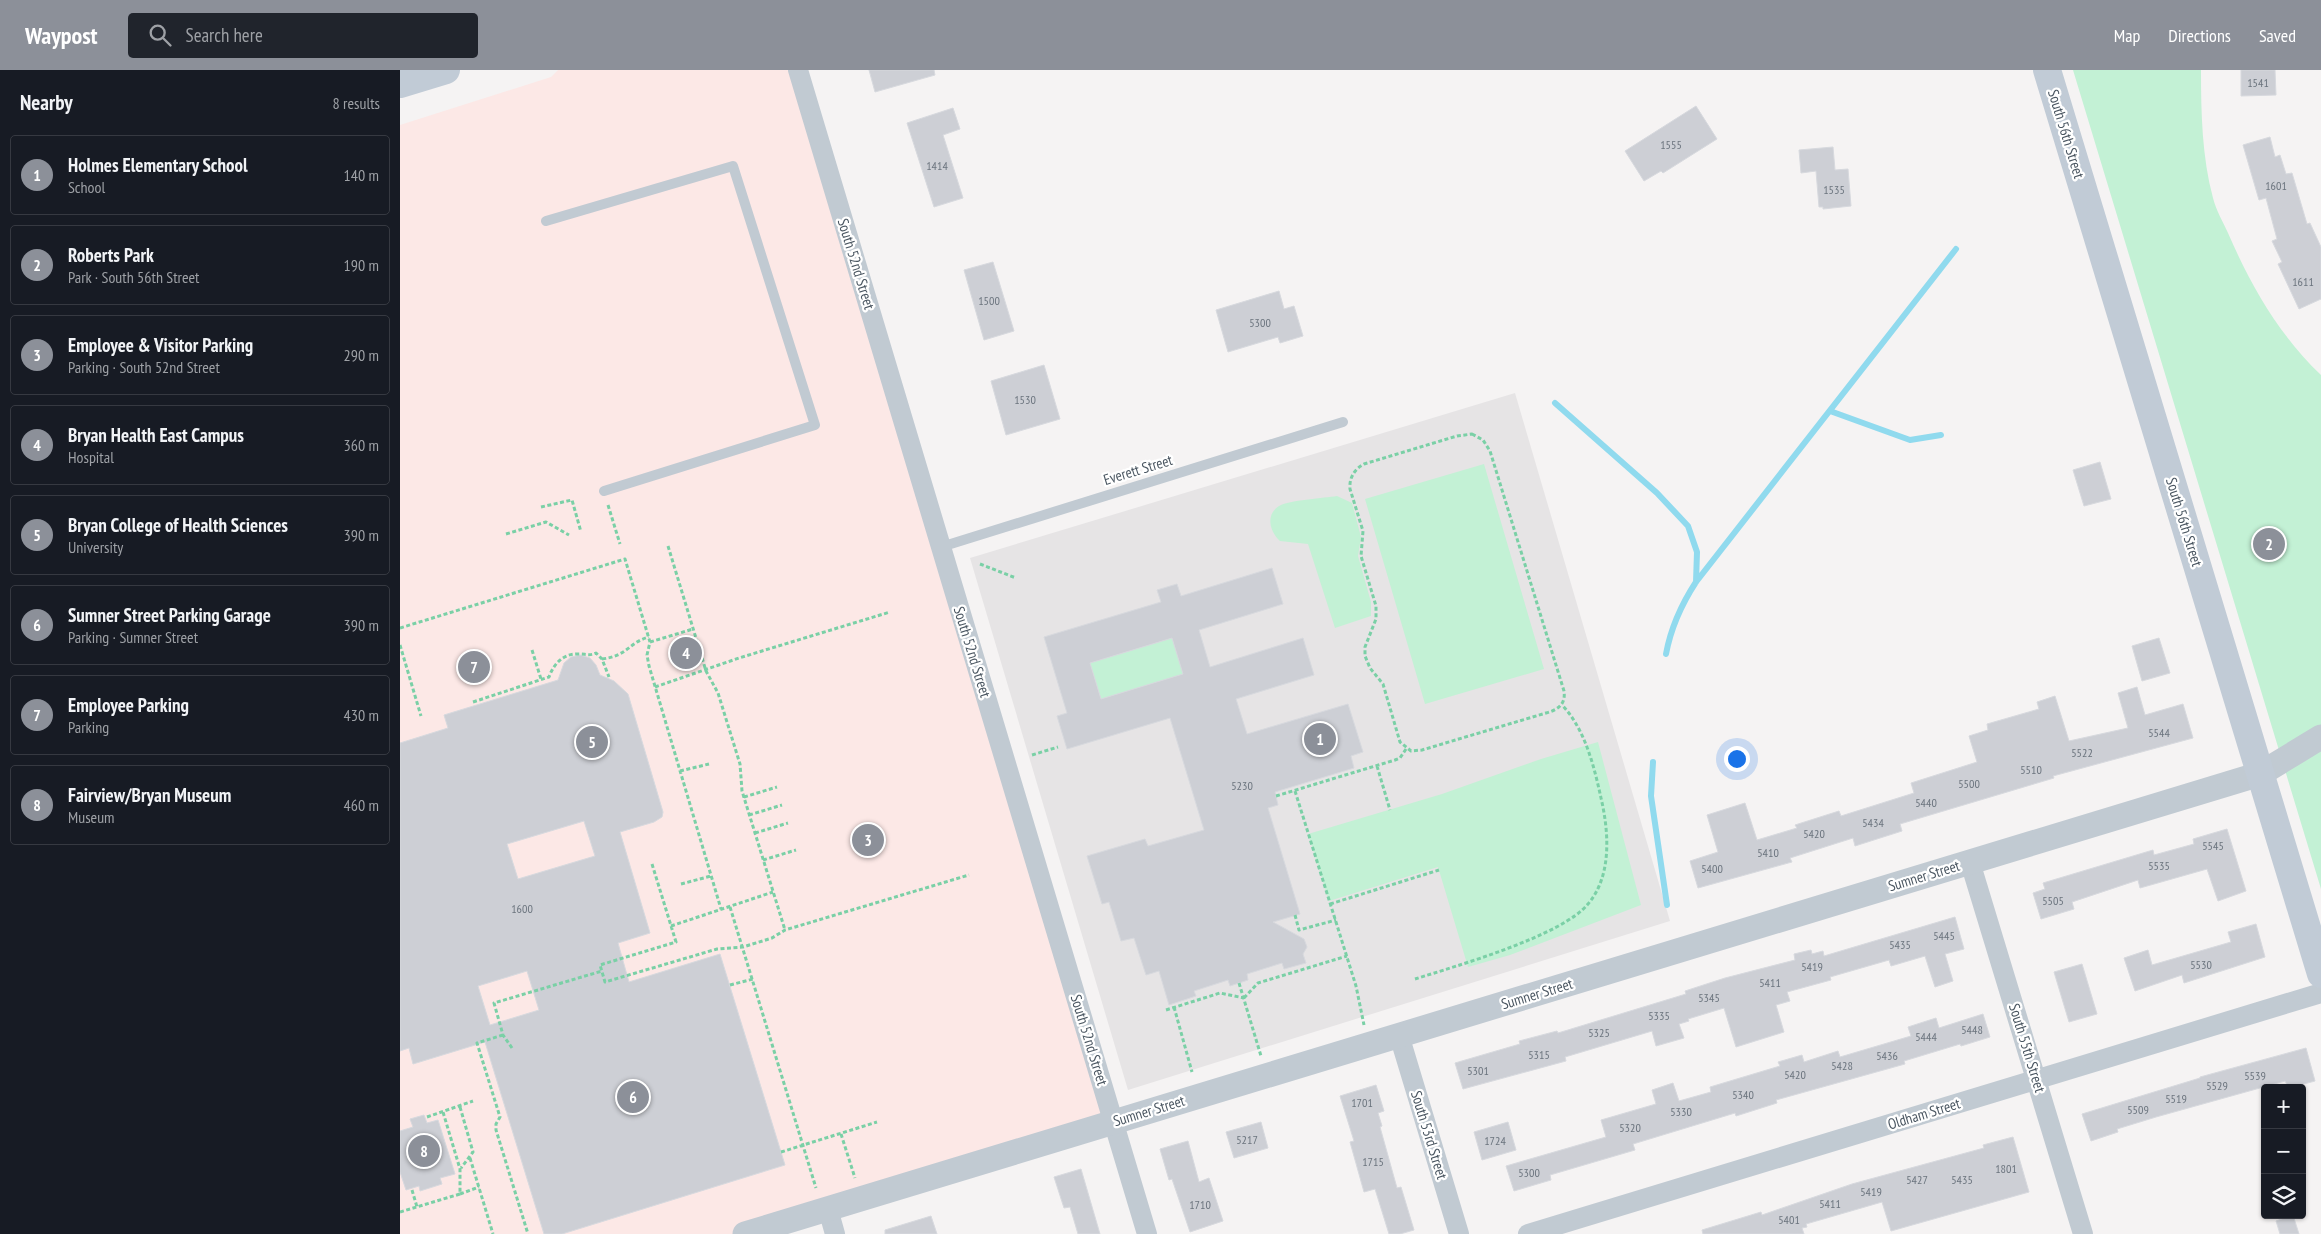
<!DOCTYPE html>
<meta charset="utf-8">
<style>
:root{--surface:#171b24;--page:#20242c;--text:#f1f3f6;--muted:#9ea1a6;--line:#363941;--accent:#8c9099}
body{margin:0;font-family:"PT Sans Narrow",sans-serif;background:var(--page);color:var(--text)}
.controls{position:absolute;right:15px;bottom:15px;display:grid;overflow:hidden;border-radius:5px;box-shadow:0 1px 4px #0004}
.controls button{width:45px;height:45px;display:grid;place-items:center;padding:0;border:0;border-bottom:1px solid var(--line);background:var(--surface);color:var(--text);font:25px sans-serif}
.you{position:absolute;left:1336px;top:688px;width:18px;height:18px;margin:-12px;border:4px solid #fff;border-radius:50%;background:#1a73e8;box-shadow:0 0 0 8px #1a73e833}
.badge{display:grid;place-items:center;width:32px;height:32px;border-radius:50%;background:var(--accent);color:#fff;font-size:16px;font-weight:700}
.pin{position:absolute;translate:-50% -50%;border:2px solid #fff;box-shadow:0 1px 5px #0006}
.list{margin:0;padding:0;list-style:none}
h2{display:flex;justify-content:space-between;align-items:center;height:65px;margin:0;padding:0 20px;font-size:21px}
h2 small{font-size:16px;font-weight:400;color:var(--muted)}
.list li{display:grid;grid-template-columns:32px 1fr auto;gap:15px;align-items:center;box-sizing:border-box;height:80px;margin:0 10px 10px;padding:0 10px;border:1px solid var(--line);border-radius:5px}
.list b{display:block;font-size:19px;white-space:nowrap}
.list p{margin:0;font-size:16px;white-space:nowrap;color:var(--muted)}
.list em{font-size:16px;font-style:normal;color:var(--muted)}
.icon{flex:none;width:28px;height:28px;fill:none;stroke:currentColor;stroke-width:2;stroke-linecap:round;stroke-linejoin:round}
.map{position:relative;flex:none;width:1921px;height:1164px;overflow:hidden}
header{display:flex;align-items:center;gap:30px;box-sizing:border-box;height:70px;padding:0 25px;background:var(--accent);color:#fff}
header strong{font-size:24px}
nav{display:flex;gap:28px;margin-inline-start:auto;font-size:18px}
.search{width:350px;height:45px;background:var(--page);display:flex;align-items:center;gap:12px;box-sizing:border-box;padding:0 18px;border-radius:5px;color:var(--muted);font-size:19px}
main{display:flex}
aside{flex:1;background:var(--surface)}
.map>svg:first-child{display:block}
.education{fill:#e6e4e5}
.medical{fill:#fce8e6}
.green{fill:#c3f1d5}
.lines{fill:none;stroke-linecap:round;stroke-linejoin:round}
.stream{stroke:#90daee;stroke-width:6}
.building{fill:#cdcfd5;stroke:#d7d9de;fill-rule:evenodd}
.path{stroke:#7ad0a6;stroke-width:3;stroke-dasharray:4 2.5;stroke-linecap:butt}
.service{stroke:#c1cad2;stroke-width:10}
.minor{stroke:#c1cad2;stroke-width:20}
.tertiary{stroke:#c1cad2;stroke-width:25}
.secondary{stroke:#c1cbd6;stroke-width:28}
.labels{text-anchor:middle;stroke-width:4.5;stroke-linejoin:round;paint-order:stroke}
.number-label{font-size:12px;fill:#6b747e}
.street-label{font-size:15px;fill:#4a5661;stroke:#fff}
</style>
<header>
<strong>Waypost</strong>
<div class="search"><svg class="icon" aria-label="search" viewBox="0 0 24 24"><circle cx="10" cy="10" r="6"/><path d="M15 15l6 6"/></svg>Search here</div>
<nav><a>Map</a><a>Directions</a><a>Saved</a></nav>
</header>
<main>
<aside>
<h2>Nearby<small>8 results</small></h2>
<ul class="list">
<li><span class="badge">1</span><div><b>Holmes Elementary School</b><p>School</p></div><em>140 m</em></li>
<li><span class="badge">2</span><div><b>Roberts Park</b><p>Park · South 56th Street</p></div><em>190 m</em></li>
<li><span class="badge">3</span><div><b>Employee &amp; Visitor Parking</b><p>Parking · South 52nd Street</p></div><em>290 m</em></li>
<li><span class="badge">4</span><div><b>Bryan Health East Campus</b><p>Hospital</p></div><em>360 m</em></li>
<li><span class="badge">5</span><div><b>Bryan College of Health Sciences</b><p>University</p></div><em>390 m</em></li>
<li><span class="badge">6</span><div><b>Sumner Street Parking Garage</b><p>Parking · Sumner Street</p></div><em>390 m</em></li>
<li><span class="badge">7</span><div><b>Employee Parking</b><p>Parking</p></div><em>430 m</em></li>
<li><span class="badge">8</span><div><b>Fairview/Bryan Museum</b><p>Museum</p></div><em>460 m</em></li>
</ul>
</aside>
<div class="map">
<svg width="1921" height="1164" viewBox="0 0 1921 1164">
<rect width="100%" height="100%" fill="#f5f3f3"/>
<path class="education" d="M1115,323L1270,851L728,1020L570,488Z"/>
<path class="medical" d="M158,0H398L713,1052L345,1164H0V55L151,7Z"/>
<path class="green" d="M1673,0H1801C1801,43 1802,87 1813,128C1816,140 1823,152 1828,163C1851,216 1879,265 1921,305V819Z
M1084,394L1144,599L1025,634L965,429Z
M937,426L952,433L961,467L958,486L971,532V546L935,558L908,474L880,471C869,461 865,443 881,435C893,430 923,428 937,426Z
M772,568L783,604L701,629L690,593Z
M1198,672L1241,835L1110,885L1068,897L1038,797L929,831L908,764L1042,724L1141,689Z"/>
<g class="lines">
<path class="stream" d="M1155,333L1257,423L1288,456L1297,482L1296,512
M1430,341L1510,370L1541,365
M1266,584C1271,557 1281,535 1296,512L1556,179
M1253,692L1251,726L1267,835"/>
</g>
<path class="building" d="M469,0H534L535,5L475,22Z
M1841,0H1875L1876,25L1841,26Z
M1296,36L1317,69L1263,103L1261,101L1244,111L1225,81Z
M553,38L560,59L543,65L563,128L534,137L507,53Z
M1870,67L1875,87L1880,85L1886,104L1892,103L1907,154L1910,153L1921,177V229L1899,239L1878,194L1882,192L1872,171L1877,169L1866,128L1859,130L1843,75Z
M1433,77L1435,100L1448,99L1451,136L1423,139V137H1419L1416,101L1401,103L1399,80Z
M593,192L614,261L584,270L564,200Z
M879,221L884,239L894,236L903,266L880,273L878,267L828,282L816,240Z
M644,295L660,349L606,365L591,311Z
M1700,392L1711,429L1684,436L1673,400Z
M872,498L883,534L799,560L810,597L903,568L914,605L836,629L847,664L948,634L963,682L951,686L954,698L875,722L878,735L868,738L900,844L873,852L904,869L907,877L903,884L906,893L884,899L882,893L847,904L848,910L830,916L828,910L794,921L796,926L769,935L759,901L746,905L734,868L721,871L709,832L702,834L687,786L745,769L748,776L804,760L770,648L667,679L657,646L667,643L644,567L761,532L757,520L777,514L781,526ZM772,568L783,604L701,629L690,593Z
M1759,568L1770,603L1742,611L1732,576Z
M180,585L190,588L196,595L200,605L214,611L228,624L263,742L262,747L254,752L220,762L250,863L218,873L229,912L320,884L385,1095L162,1164H144L85,972L13,994L9,978L0,981V673L48,658L44,645L158,610L164,593L171,587ZM184,751L195,786L118,809L107,774ZM127,901L139,940L90,955L78,916Z
M1737,617L1745,645L1783,634L1793,668L1653,706L1654,708L1500,754L1502,761L1455,776L1453,768L1390,788L1392,792L1298,818L1290,791L1318,782L1307,745L1345,733L1357,770L1397,758L1395,755L1439,741L1441,746L1514,723L1511,713L1577,692L1569,666L1588,660L1587,654L1639,639L1637,632L1655,626L1669,671L1728,658L1718,623Z
M1827,759L1846,821L1818,831L1807,799L1740,818L1738,810L1672,832L1674,839L1641,849L1633,823L1645,819L1643,813L1753,780L1754,785L1794,774L1793,769Z
M1555,847L1564,879L1545,884L1553,911L1535,917L1525,886L1491,896L1489,890L1430,907L1431,910L1387,922L1390,931L1376,935L1384,962L1336,977L1324,938L1288,949L1289,951L1279,954L1284,968L1256,976L1252,961L1165,987L1166,991L1063,1019L1055,993L1120,974L1119,971L1157,961L1158,963L1286,924L1285,921L1325,908L1395,890L1394,884L1411,880L1412,884L1423,881L1424,886Z
M1856,854L1865,887L1784,913L1782,905L1735,921L1724,888L1748,880L1752,895L1831,872L1828,862Z
M1682,894L1697,944L1669,952L1654,902Z
M1583,944L1590,967L1561,976L1560,974L1504,991L1505,994L1376,1030L1377,1033L1336,1046L1335,1043L1233,1074L1235,1080L1150,1105L1151,1110L1114,1121L1106,1096L1206,1067L1201,1050L1256,1034L1252,1020L1273,1013L1279,1031L1311,1022L1310,1017L1380,996L1378,992L1402,985L1404,992L1438,981L1440,987L1511,966L1508,957L1536,948L1539,958Z
M1906,978L1915,1011L1889,1018L1885,1011L1756,1047L1717,1059L1718,1062L1691,1071L1682,1044L1800,1008V1007Z
M976,1015L984,1041L978,1043L982,1056L980,1057L997,1118L1001,1117L1014,1160L1000,1164H989L975,1119L964,1122L950,1072L954,1071L940,1026Z
M24,1045L27,1053L38,1050L55,1104L40,1108L42,1114L20,1121L19,1116L6,1120L0,1102V1061L13,1057L10,1049Z
M861,1052L868,1078L834,1088L826,1062Z
M1108,1052L1116,1080L1082,1090L1074,1062Z
M1613,1067L1629,1122L1491,1161L1482,1132L1406,1154L1407,1157L1402,1158L1404,1164H1303L1302,1160L1361,1142L1362,1145L1452,1114L1584,1078L1583,1075Z
M788,1071L799,1112L809,1108L823,1151L790,1162L772,1109L769,1110L760,1079Z
M681,1099L700,1164H678L670,1137L664,1138L654,1107Z
M1893,1145L1899,1164H1880L1876,1151Z
M531,1146L537,1164H485V1160Z"/>
<g class="lines">
<path class="path" d="M1072,364L1083,370L1090,381L1164,621C1166,635 1157,640 1146,643L1022,680L1011,681L1000,672L983,614L970,598L965,586V577L976,549V536L961,486L963,461L950,419C949,407 955,399 964,394L1057,366Z
M208,435L220,474
M141,437L172,430L181,462
M106,464L146,452L169,465
M268,476L306,601L318,623L340,694L342,721L385,860
M580,494L616,508
M0,558L225,489L250,572L247,585L249,596L321,839
M250,572L293,559
M0,575L21,646
M132,580L141,609
M202,589C228,586 229,572 249,567
M255,617L339,588L490,542
M73,632L149,607C154,593 164,583 179,584C186,584 190,586 196,583L202,589L209,607
M632,685L658,677
M977,696L990,740
M280,701L309,694
M895,721L956,916L964,955
M876,726L995,690L1000,688L1006,679
M344,727L377,717
M349,745L382,735
M355,763L388,753
M363,790L396,780
M252,794L276,872L200,895L205,912L317,879L343,877L372,868L385,860L569,805
M281,814L311,806
M930,834L1039,800
M330,837L416,1118
M895,845L899,860L936,850
M271,856L373,822
M1015,909C1056,896 1162,866 1188,834C1212,806 1209,762 1201,728C1194,696 1185,659 1162,635
M839,913L861,986
M330,915L353,909
M844,928L858,913L947,886
M774,937L792,1002
M766,940L820,923L844,928
M103,965L77,973L100,1047L96,1054V1060L128,1164
M112,978L103,965L94,933L202,901
M60,1037L73,1082L61,1098
M27,1047L73,1031
M441,1064L455,1108
M381,1082L477,1052
M70,1088L93,1164
M12,1120L17,1137
M60,1124L79,1117
M0,1142L60,1124V1099L43,1042"/>
<path class="service" d="M146,151L333,96L415,355L204,421
M541,477L943,352"/>
<path class="minor" d="M398,0L747,1164
M1570,792L1683,1164
M999,965L1059,1164
M428,1139L435,1164
M1128,1164L1921,923"/>
<path class="tertiary" d="M345,1164L1860,704L1921,667"/>
<path class="secondary" d="M1647,0L1921,904
M0,14L46,0"/>
</g>
<g class="labels">
<g class="number-label">
<text x="1858" y="17">1541</text>
<text x="1271" y="79">1555</text>
<text x="537" y="100">1414</text>
<text x="1876" y="120">1601</text>
<text x="1434" y="124">1535</text>
<text x="1903" y="216">1611</text>
<text x="589" y="235">1500</text>
<text x="860" y="257">5300</text>
<text x="625" y="334">1530</text>
<text x="1759" y="667">5544</text>
<text x="1682" y="687">5522</text>
<text x="1631" y="704">5510</text>
<text x="1569" y="718">5500</text>
<text x="842" y="720">5230</text>
<text x="1526" y="737">5440</text>
<text x="1473" y="757">5434</text>
<text x="1414" y="768">5420</text>
<text x="1813" y="780">5545</text>
<text x="1368" y="787">5410</text>
<text x="1759" y="800">5535</text>
<text x="1312" y="803">5400</text>
<text x="1653" y="835">5505</text>
<text x="122" y="843">1600</text>
<text x="1544" y="870">5445</text>
<text x="1500" y="879">5435</text>
<text x="1801" y="899">5530</text>
<text x="1412" y="901">5419</text>
<text x="1370" y="917">5411</text>
<text x="1309" y="932">5345</text>
<text x="1259" y="950">5335</text>
<text x="1572" y="964">5448</text>
<text x="1199" y="967">5325</text>
<text x="1526" y="971">5444</text>
<text x="1139" y="989">5315</text>
<text x="1487" y="990">5436</text>
<text x="1442" y="1000">5428</text>
<text x="1078" y="1005">5301</text>
<text x="1395" y="1009">5420</text>
<text x="1855" y="1010">5539</text>
<text x="1817" y="1020">5529</text>
<text x="1343" y="1029">5340</text>
<text x="1776" y="1033">5519</text>
<text x="962" y="1037">1701</text>
<text x="1738" y="1044">5509</text>
<text x="1281" y="1046">5330</text>
<text x="1230" y="1062">5320</text>
<text x="847" y="1074">5217</text>
<text x="1095" y="1075">1724</text>
<text x="973" y="1096">1715</text>
<text x="1606" y="1103">1801</text>
<text x="1129" y="1107">5300</text>
<text x="1517" y="1114">5427</text>
<text x="1562" y="1114">5435</text>
<text x="1471" y="1126">5419</text>
<text x="1430" y="1138">5411</text>
<text x="800" y="1139">1710</text>
<text x="1389" y="1154">5401</text>
</g>
<g class="street-label">
<text transform="translate(1666 64) rotate(73)" y="5">South 56th Street</text>
<text transform="translate(456 194) rotate(73)" y="5">South 52nd Street</text>
<text transform="translate(738 400) rotate(-17)" y="5">Everett Street</text>
<text transform="translate(1784 452) rotate(73)" y="5">South 56th Street</text>
<text transform="translate(572 582) rotate(73)" y="5">South 52nd Street</text>
<text transform="translate(1524 806) rotate(-17)" y="5">Sumner Street</text>
<text transform="translate(1137 924) rotate(-17)" y="5">Sumner Street</text>
<text transform="translate(689 970) rotate(73)" y="5">South 52nd Street</text>
<text transform="translate(1627 978) rotate(73)" y="5">South 55th Street</text>
<text transform="translate(749 1041) rotate(-17)" y="5">Sumner Street</text>
<text transform="translate(1524 1044) rotate(-17)" y="5">Oldham Street</text>
<text transform="translate(1029 1065) rotate(73)" y="5">South 53rd Street</text>
</g>
</g>
</svg>
<div class="controls">
<button>+</button>
<button>−</button>
<button><svg class="icon" aria-label="layers" viewBox="0 0 24 24"><path d="M12 4l9 5-9 5-9-5zM3 14l9 5 9-5"/></svg></button>
</div>
<div class="you"></div>
<div class="pin badge" style="left:920px;top:669px">1</div>
<div class="pin badge" style="left:1869px;top:474px">2</div>
<div class="pin badge" style="left:468px;top:770px">3</div>
<div class="pin badge" style="left:286px;top:583px">4</div>
<div class="pin badge" style="left:192px;top:672px">5</div>
<div class="pin badge" style="left:233px;top:1027px">6</div>
<div class="pin badge" style="left:74px;top:597px">7</div>
<div class="pin badge" style="left:24px;top:1081px">8</div>
</div>
</main>
